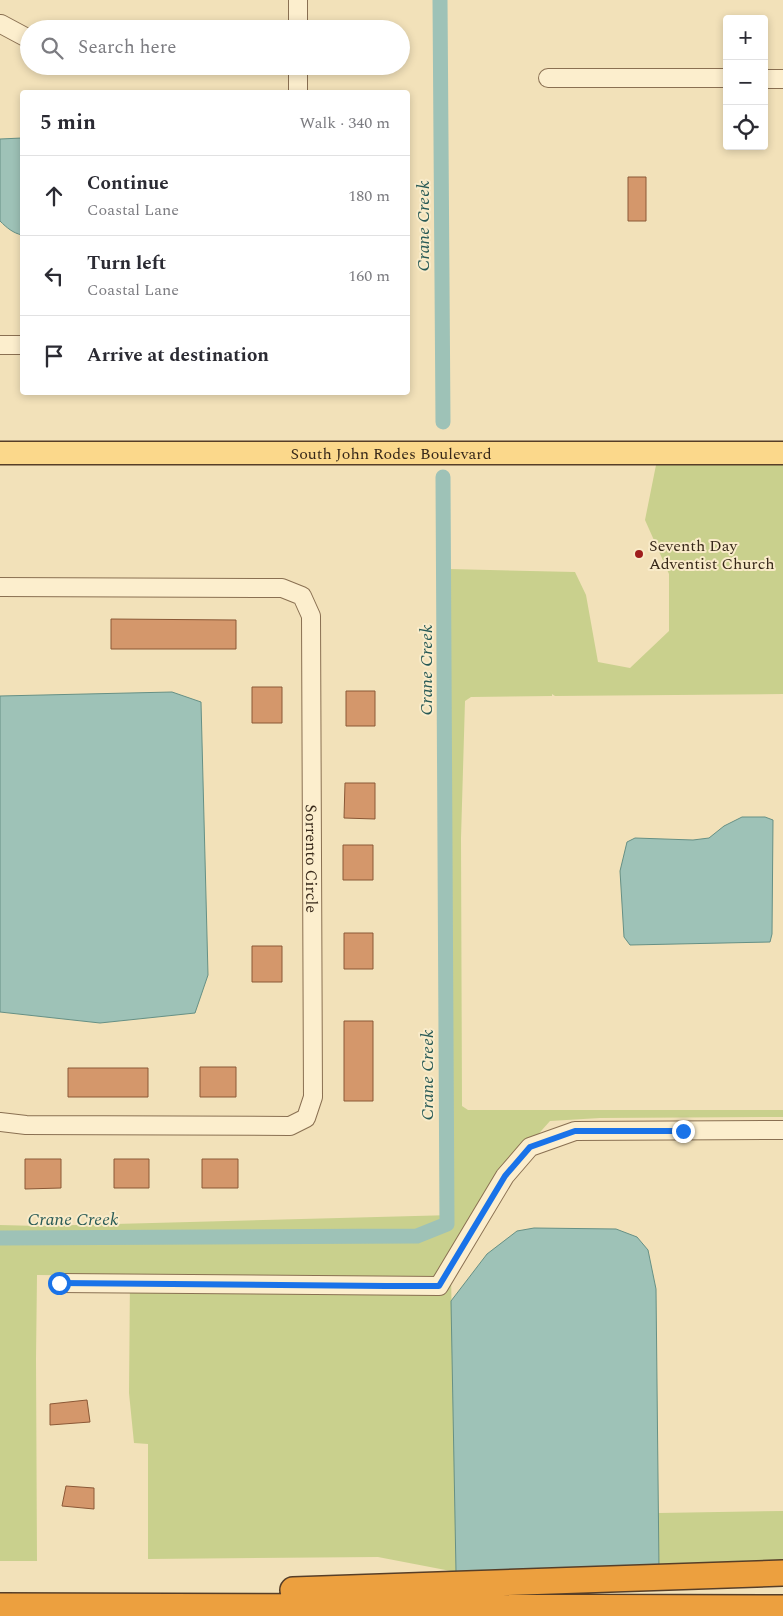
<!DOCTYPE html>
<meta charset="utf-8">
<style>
:root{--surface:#fff;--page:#f7f7f7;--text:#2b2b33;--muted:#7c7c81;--line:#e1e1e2}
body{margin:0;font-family:Spectral,serif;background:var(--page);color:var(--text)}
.controls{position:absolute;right:15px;top:15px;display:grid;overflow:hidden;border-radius:5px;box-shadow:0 2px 8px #0003}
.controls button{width:45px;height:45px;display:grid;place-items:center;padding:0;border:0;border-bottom:1px solid var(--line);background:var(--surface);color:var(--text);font:25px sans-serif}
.stop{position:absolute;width:15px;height:15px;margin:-11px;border:4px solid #1a73e8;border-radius:50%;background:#fff}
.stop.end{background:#1a73e8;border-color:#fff;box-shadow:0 1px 5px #0008}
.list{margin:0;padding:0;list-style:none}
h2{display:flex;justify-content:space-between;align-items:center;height:65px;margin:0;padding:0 20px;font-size:21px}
h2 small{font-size:16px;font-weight:400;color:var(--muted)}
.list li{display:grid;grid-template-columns:32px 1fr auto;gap:15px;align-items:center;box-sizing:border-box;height:80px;padding:0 20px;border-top:1px solid var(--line)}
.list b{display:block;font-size:19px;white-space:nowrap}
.list p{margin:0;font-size:16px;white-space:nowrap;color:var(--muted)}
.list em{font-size:16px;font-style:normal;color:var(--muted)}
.icon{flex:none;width:28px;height:28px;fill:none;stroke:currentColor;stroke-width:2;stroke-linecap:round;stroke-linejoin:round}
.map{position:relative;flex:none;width:783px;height:1616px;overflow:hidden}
.search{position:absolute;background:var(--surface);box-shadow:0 2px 8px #0003;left:20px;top:20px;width:390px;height:55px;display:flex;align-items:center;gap:12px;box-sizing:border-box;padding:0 18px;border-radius:28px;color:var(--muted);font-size:19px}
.panel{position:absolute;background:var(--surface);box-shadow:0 2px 8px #0003;left:20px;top:90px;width:390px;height:305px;border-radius:5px}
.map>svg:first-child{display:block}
.green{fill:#c9d08d}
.water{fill:#9ec2b7;stroke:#669085}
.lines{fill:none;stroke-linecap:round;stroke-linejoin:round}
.canal{stroke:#9ec2b7;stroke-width:15}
.building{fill:#d4976b;stroke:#8b5836}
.minor-casing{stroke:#8a7052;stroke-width:20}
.major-casing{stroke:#563e28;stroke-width:25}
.highway-casing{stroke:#563e28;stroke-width:28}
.minor{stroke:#fceecd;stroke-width:18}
.major{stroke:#fbd88b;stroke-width:22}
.highway{stroke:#eca03f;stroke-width:25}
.route{stroke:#1a73e8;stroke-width:6}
.poi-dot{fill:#9f1d1d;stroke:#f9ebc9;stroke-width:2}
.labels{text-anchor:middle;stroke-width:4;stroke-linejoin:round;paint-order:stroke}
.street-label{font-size:16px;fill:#372819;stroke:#f9ebc9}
.poi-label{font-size:16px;fill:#372819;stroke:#f9ebc9;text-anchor:start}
.water-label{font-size:18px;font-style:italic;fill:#275955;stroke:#f9ebc9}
</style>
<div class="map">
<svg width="783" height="1616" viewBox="0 0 783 1616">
<rect width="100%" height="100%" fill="#f2e1b9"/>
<path class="green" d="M657,460H783V694L555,696L552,694V696L471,697L465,701L461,838L462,1106L468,1110H783V1117L600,1118L550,1121L501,1176L451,1272L456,1572L378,1557L148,1559V1444L134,1443L129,1393L130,1276L37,1275L36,1359L37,1561H0V1225L39,1226L453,1215L445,1087L449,569L575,572L586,595L598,662L630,668L669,631V574L645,520Z
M783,1511V1566L659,1570L658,1513Z"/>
<path class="water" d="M22,138V235C13,233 7,228 0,221V139Z
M172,692L201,702L208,975L195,1013L100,1023L0,1012V696Z
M742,817H765L773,820L772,934L770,942L630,945L624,937L620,871L627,842L635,838L693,840L709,838L724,826Z
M534,1228L616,1229L637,1237L648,1250L656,1289L659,1570L456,1572L451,1301L487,1254L517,1231Z"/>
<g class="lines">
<path class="canal" d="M440,0L443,422
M0,1238L417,1236L447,1224L443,477"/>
</g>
<path class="building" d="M628,177H646V221H628Z
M111,619L236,620V649H111Z
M252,687H282V723H252Z
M346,691H375V726H346Z
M345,783H375V819L344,818Z
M343,845H373V880H343Z
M344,933H373V969H344Z
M252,946H282V982H252Z
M344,1021H373V1101H344Z
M200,1067H236V1097H200Z
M68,1068H148V1097H68Z
M25,1159H61V1188L25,1189Z
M114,1159H149V1188H114Z
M202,1159H238V1188H202Z
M87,1400L90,1422L50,1425V1404Z
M66,1486L94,1488V1509L62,1506Z"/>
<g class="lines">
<g class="minor-casing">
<g id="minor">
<path d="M298,0V29"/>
<path d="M1,24L29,39"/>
<path d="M298,66V92"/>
<path d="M548,78H727"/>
<path d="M764,79H783"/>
<path d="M0,345H22"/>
<path id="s1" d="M0,587L282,588L302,596L311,616L313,1097L306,1118L290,1126L26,1125L0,1122"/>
<path d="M59,1283L439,1286L505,1176L530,1147L575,1131L783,1130"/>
</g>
</g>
<g class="major-casing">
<g id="major">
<path id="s2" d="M0,453H783"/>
</g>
</g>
<g class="highway-casing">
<path id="highway" d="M293,1590L783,1573
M0,1606L783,1608"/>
</g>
<use href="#minor" class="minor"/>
<use href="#major" class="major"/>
<use href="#highway" class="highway"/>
</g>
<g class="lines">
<path class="route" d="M59,1283L386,1286H439L505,1176L530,1147L575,1131H683"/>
</g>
<circle class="poi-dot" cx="639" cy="554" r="5"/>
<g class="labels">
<g class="street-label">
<text dy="6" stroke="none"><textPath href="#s2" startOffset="391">South John Rodes Boulevard</textPath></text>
<text dy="6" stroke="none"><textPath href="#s1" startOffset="568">Sorrento Circle</textPath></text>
</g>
<g class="poi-label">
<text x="649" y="551">Seventh Day<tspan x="649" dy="18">Adventist Church</tspan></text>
</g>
<g class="water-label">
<text transform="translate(423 226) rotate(-90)" y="6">Crane Creek</text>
<text transform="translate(426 670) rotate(-90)" y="6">Crane Creek</text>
<text transform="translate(427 1075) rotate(-90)" y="6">Crane Creek</text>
<text x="73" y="1225">Crane Creek</text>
</g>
</g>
</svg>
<div class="controls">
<button>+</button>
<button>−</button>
<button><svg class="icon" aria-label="locate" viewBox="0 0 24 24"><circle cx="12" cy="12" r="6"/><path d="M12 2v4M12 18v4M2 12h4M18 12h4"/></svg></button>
</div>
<div class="stop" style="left:59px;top:1283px"></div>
<div class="stop end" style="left:683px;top:1131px"></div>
<div class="search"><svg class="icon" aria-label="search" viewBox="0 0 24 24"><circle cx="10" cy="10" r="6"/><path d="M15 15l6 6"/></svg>Search here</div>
<section class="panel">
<h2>5 min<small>Walk · 340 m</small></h2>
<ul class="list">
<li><svg class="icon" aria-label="ahead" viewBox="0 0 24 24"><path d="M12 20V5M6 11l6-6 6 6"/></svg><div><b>Continue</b><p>Coastal Lane</p></div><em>180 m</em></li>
<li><svg class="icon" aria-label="left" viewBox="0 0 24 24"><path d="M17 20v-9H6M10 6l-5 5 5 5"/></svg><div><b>Turn left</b><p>Coastal Lane</p></div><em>160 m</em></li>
<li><svg class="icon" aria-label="arrive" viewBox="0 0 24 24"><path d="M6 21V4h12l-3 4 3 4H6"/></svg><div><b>Arrive at destination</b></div></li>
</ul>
</section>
</div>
